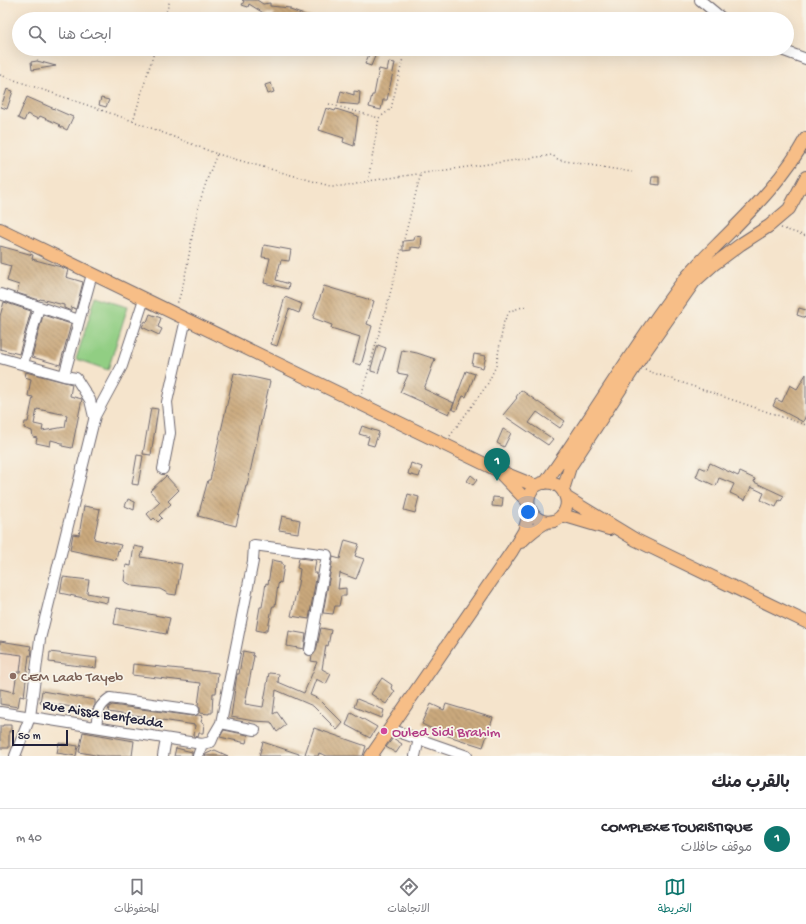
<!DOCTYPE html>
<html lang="ar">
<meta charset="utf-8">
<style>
:root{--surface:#fff;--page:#f2f2f3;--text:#2b2b33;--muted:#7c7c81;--line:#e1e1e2;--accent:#0f766e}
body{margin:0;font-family:"Gochi Hand","Playpen Sans Arabic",sans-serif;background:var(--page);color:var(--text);direction:rtl}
.scale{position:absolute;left:12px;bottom:10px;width:56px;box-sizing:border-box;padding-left:4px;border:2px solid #22223b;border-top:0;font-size:11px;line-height:14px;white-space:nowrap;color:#22223b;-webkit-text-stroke:3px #f7f3e8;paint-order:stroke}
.you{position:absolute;left:528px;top:512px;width:14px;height:14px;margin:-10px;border:3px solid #fff;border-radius:50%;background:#1a73e8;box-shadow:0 0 0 6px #1a73e833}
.badge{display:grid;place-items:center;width:26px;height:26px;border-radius:50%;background:var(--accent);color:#fff;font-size:13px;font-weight:700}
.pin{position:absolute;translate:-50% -33px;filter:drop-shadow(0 1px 2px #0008)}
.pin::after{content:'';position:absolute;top:21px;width:14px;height:12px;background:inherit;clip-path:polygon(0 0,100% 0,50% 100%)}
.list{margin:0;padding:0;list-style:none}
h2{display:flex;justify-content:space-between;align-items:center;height:52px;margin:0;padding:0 16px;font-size:17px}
h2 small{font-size:13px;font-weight:400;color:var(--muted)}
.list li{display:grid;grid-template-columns:26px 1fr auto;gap:12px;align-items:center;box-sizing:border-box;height:60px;padding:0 16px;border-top:1px solid var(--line)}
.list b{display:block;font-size:15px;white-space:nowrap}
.list p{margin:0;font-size:13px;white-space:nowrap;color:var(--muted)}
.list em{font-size:13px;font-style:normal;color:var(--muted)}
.icon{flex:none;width:22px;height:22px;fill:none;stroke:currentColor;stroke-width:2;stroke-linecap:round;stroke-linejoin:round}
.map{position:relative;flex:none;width:806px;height:756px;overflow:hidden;direction:ltr}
.search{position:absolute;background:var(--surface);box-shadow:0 4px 16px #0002;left:12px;right:12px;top:12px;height:44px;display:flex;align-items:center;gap:10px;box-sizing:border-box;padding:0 14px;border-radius:22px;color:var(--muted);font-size:15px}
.sheet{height:112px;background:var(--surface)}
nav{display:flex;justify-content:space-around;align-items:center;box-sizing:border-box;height:56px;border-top:1px solid var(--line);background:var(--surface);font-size:11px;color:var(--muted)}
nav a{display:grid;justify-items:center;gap:2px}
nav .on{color:var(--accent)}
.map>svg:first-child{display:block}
.built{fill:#f1d5bd}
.pitch{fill:#91ce83;stroke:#5a785f}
.building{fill:url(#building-back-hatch);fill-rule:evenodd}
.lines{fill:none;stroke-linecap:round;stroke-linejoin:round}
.minor-casing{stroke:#6c666e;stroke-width:12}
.major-casing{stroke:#6c666e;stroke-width:14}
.path{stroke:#6c666e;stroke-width:1.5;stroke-dasharray:1 3;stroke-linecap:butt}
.minor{stroke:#fff;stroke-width:10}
.major{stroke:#f7be87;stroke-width:12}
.education-dot{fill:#8d6e63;stroke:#f7f3e8;stroke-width:1.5}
.hotel-dot{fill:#d1479c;stroke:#f7f3e8;stroke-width:1.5}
.labels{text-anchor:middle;stroke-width:3.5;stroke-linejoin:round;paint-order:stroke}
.education-label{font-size:15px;fill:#785e54;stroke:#f7f3e8;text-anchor:start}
.street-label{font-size:15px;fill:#22223b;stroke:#f7f3e8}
.hotel-label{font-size:15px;fill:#b23c85;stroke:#f7f3e8;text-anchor:start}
</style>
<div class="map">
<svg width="806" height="756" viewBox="0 0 806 756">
<defs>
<pattern id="building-back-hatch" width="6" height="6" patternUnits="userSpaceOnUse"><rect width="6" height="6" fill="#caa97d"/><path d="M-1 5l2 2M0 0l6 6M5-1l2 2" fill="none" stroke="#a48968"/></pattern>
</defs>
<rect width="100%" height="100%" fill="#f7f3e8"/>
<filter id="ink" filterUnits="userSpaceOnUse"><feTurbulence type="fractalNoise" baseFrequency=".025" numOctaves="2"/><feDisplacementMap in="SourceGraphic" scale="8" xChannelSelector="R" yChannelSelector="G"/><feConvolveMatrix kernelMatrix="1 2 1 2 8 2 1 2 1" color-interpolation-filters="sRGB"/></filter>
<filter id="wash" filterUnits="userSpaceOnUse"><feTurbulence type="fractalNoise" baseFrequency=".012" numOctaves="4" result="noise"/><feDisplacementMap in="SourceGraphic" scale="16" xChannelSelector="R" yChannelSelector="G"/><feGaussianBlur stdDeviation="0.9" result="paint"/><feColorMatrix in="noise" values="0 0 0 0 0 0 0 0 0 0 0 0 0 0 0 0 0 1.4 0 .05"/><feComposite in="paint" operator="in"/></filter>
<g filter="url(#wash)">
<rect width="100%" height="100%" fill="#f5e4cc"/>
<path class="built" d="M0,641L31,646L30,649L34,650L33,656H29L24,697H20L18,707L0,704Z"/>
<path class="pitch" d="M96,296L128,306L108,370L76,359Z"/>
<g id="blocks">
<path class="building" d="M242,0H257L263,4L270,3V6L290,8V10L313,18V19H282V18L274,17V13L265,14L249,4L248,7L242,5L244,1Z
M370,52L376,54L371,66L365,64Z
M37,61L56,66L32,70L31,62Z
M389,62L395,63L387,100H383L381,110L369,107L372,95H374L379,69L387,71Z
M271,83L274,92L268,94L265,85Z
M7,89L13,91L7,109L1,107Z
M341,91L354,95V91L360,92L359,105L338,103Z
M27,97L73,117L67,130L59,126L60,125L40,116L38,119L27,114L24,121L18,118Z
M101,98L109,100L106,107L99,105Z
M326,108L335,111L336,109L358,116L354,146L343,142L344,138L319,130Z
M652,177H659V185L651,184Z
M415,236L422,237L421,248L411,247V250L403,251V241L414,240Z
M264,245L291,250L289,261L281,260L276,280L289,284L288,289L264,283L270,258L262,257Z
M0,246L33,255L32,259L61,267L68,270L66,277L83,282L76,309L71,307V311L64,308V305L40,299L39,300L17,293L19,285L7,281L11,266L0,263Z
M324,286L374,301L367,324L372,326L361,365L353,363L360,337L331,328L332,325L313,318Z
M285,297L302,304L299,313L289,309L277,346L271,344Z
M4,302L31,311L19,354L0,349V316Z
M799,308L806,310V318L797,315Z
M150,314L161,318L158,327L162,329L159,335L142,327L145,321L147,322Z
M43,315L71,324L60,365L32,357Z
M378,345L386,348L378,373L371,371V368Z
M402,350L417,353L435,359L424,389L454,403L449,414L400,392L408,375L397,373Z
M474,354L486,356L483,368L472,365Z
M466,371L475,374L466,397L463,396L456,411L452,409Z
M26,372L72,384L70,396L82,399L72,448L62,446V443L51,440L50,446L36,443L37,438L33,437L32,431L24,428L25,422H28L33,397L28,396L31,379L25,377ZM37,409L67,415L65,427L42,431L43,426L34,424Z
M234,373L270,381L247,486H246L236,526L198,516L208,480H210Z
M806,374V415L803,422L773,406L776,399L782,402L790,385L797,389Z
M521,390L565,421L560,428L537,412L529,423L553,439L548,445L503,415L517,398L516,397Z
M151,408L158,409L151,455L143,454Z
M362,426L379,432L374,446L367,444L369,437L359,434Z
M503,429L511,433L504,447L497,443Z
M137,455L143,456L138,485L132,484Z
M411,463L422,467L419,477L408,474Z
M710,463L738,476L740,472L755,479L754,482L784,496L781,501L779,500L776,507L761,500L764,493L751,487L745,500L730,493L734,484L719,478L716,486L696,477L700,467L707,470Z
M471,475L477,480L473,485L467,481Z
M166,476L179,490L168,501L171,504L159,515L162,518L158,522L154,518L152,520L147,514L160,502L150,491Z
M408,494L419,497L415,513L404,510Z
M493,497L503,498L502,507L492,506Z
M128,499L135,502L134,510L125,506Z
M84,506L100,509L94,539L121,545L119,551L118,550L116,560L70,550L73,534L79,535Z
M282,516L300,520L298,533L279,530Z
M345,540L359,544L355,556L364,559L356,579L340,573L338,589L346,588V596H341L339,606H335L333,614L323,613L333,557L340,559Z
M134,546L144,548L141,557L182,564L176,595L169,594L160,589L133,586L124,581L126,565L131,566Z
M299,558L316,560L314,573H317L309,619L291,616L298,584L300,569L297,568Z
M272,560L282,562V564L284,565L281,583L279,582L278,585L275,606H273L272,608L268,629H266V632L256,630L260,607H262L266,583L268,584Z
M63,577L89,580L87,593L108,597L107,603L60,593Z
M117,608L170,618L166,634L114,624Z
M321,628L331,630L328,646L326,645L322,669L331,674L326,684L316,679L310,695L319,699L343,723L337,730L313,706L276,690L273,714L277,712L286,725L277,732L271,722L254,721L231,717L237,674H239L243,651L253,653L252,655L254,656L245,704L263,707L269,673L279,674L278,682L304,693L317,662L311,661L312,656L316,651Z
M289,631L306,634L304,649L287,646Z
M0,641L31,646L30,649L32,650L31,656L29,655L24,697L20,696L18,707L0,704V689L14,692L17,672H20L22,655L0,652Z
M50,652L97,658L96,668L49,662Z
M133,664L218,673L216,693H213L212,713H209V714L200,713V708L198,705L201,683L132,675Z
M382,678L392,685L391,688L395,691L386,704L371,694Z
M42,691L95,700V705L92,710L40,702Z
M357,699L384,710L382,718L354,707Z
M431,704L444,710L446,704L493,718L483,747L436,732V731L422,724Z
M112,705L193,716L198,715L203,716L201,722L204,723L203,733H199L198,737L194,736L195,725L108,712L109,707Z
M351,712L377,727L370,738L346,725Z
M3,725H11V731H9V748H0V726H3Z
M314,728L366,746L363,756H327L319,753L318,756H311L305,754Z
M224,730L248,735L246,743L220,737Z
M83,732L134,741L132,756H100L79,752Z
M393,738L402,744L396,753L386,747Z
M263,742L302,755V756H259Z
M59,743L78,746L76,756L57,753Z
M176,748L192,752V756H174Z
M215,750L228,756H205L206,754Z"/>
</g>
</g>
<g filter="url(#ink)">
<use href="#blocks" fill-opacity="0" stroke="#6c666e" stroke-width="1"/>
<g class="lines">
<g class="minor-casing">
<path id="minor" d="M700,0L723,19
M779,49L806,59
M0,294L79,320
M0,358L64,376L92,274
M23,364L39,307
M64,376L76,378L90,400L94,417
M163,469L170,433L167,402L186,319
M0,712L202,744L211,742L214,735L221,723L253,561L254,545L327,555L310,650
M221,723L255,730
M96,727C98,713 97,707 110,698L194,710
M390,729L467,756
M15,756L30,717L40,639L95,416L122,366L144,299
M163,756L166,739
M198,756L202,744
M415,756L419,739"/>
</g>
<g class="major-casing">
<path id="major" d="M0,229L497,470L536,486
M500,473L528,502
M545,483C593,416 634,345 684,280C697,264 712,250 726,236C756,206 786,175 806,138
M563,490L570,467L644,353L694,282L713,265L741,244L769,226L789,209L806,177
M567,498L636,540L806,622
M562,515L609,529
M521,542C528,535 536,528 545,523C548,521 551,522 554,521C564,517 570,505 565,495C563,490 559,485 552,483C524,478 519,517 547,522
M371,756L512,551L524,531L530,511"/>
</g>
<path class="path" d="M164,19L170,0
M0,75L133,121L217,154C208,176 200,198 195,222C189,249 187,278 177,304
M329,104L379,118
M133,121L155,49
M217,154L330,186H348L368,181L552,155L559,160L632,172
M368,181L379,118L391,109L403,58
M781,228L806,236
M645,370L806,425
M362,393L388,302L421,173
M450,436L487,385L496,366L504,321L510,311L526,306"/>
<use href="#minor" class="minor"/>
<use href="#major" class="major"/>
</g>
</g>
<circle class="education-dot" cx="13" cy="676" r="4"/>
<circle class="hotel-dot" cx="384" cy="731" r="4"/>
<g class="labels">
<g class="education-label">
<text x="21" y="681">CEM Laab Tayeb</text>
</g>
<g class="street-label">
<text transform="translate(103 713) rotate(9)" y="5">Rue Aissa Benfedda</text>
</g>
<g class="hotel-label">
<text x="392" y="736">Ouled Sidi Brahim</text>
</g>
</g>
</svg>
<div class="scale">50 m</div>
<div class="you"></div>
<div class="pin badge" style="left:497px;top:481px">1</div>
<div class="search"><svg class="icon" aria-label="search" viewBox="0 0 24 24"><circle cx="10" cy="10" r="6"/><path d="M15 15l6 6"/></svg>ابحث هنا</div>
</div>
<section class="sheet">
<h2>بالقرب منك<small></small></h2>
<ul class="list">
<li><span class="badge">1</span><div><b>COMPLEXE TOURISTIQUE</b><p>موقف حافلات</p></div><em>40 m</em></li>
</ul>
</section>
<nav>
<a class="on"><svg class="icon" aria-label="map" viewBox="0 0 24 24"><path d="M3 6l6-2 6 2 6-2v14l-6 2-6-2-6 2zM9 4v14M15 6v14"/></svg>الخريطة</a>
<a><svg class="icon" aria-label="directions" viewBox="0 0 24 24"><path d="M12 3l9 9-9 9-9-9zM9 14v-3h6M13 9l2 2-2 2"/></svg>الاتجاهات</a>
<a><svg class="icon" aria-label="saved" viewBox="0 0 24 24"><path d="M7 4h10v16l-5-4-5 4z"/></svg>المحفوظات</a>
</nav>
